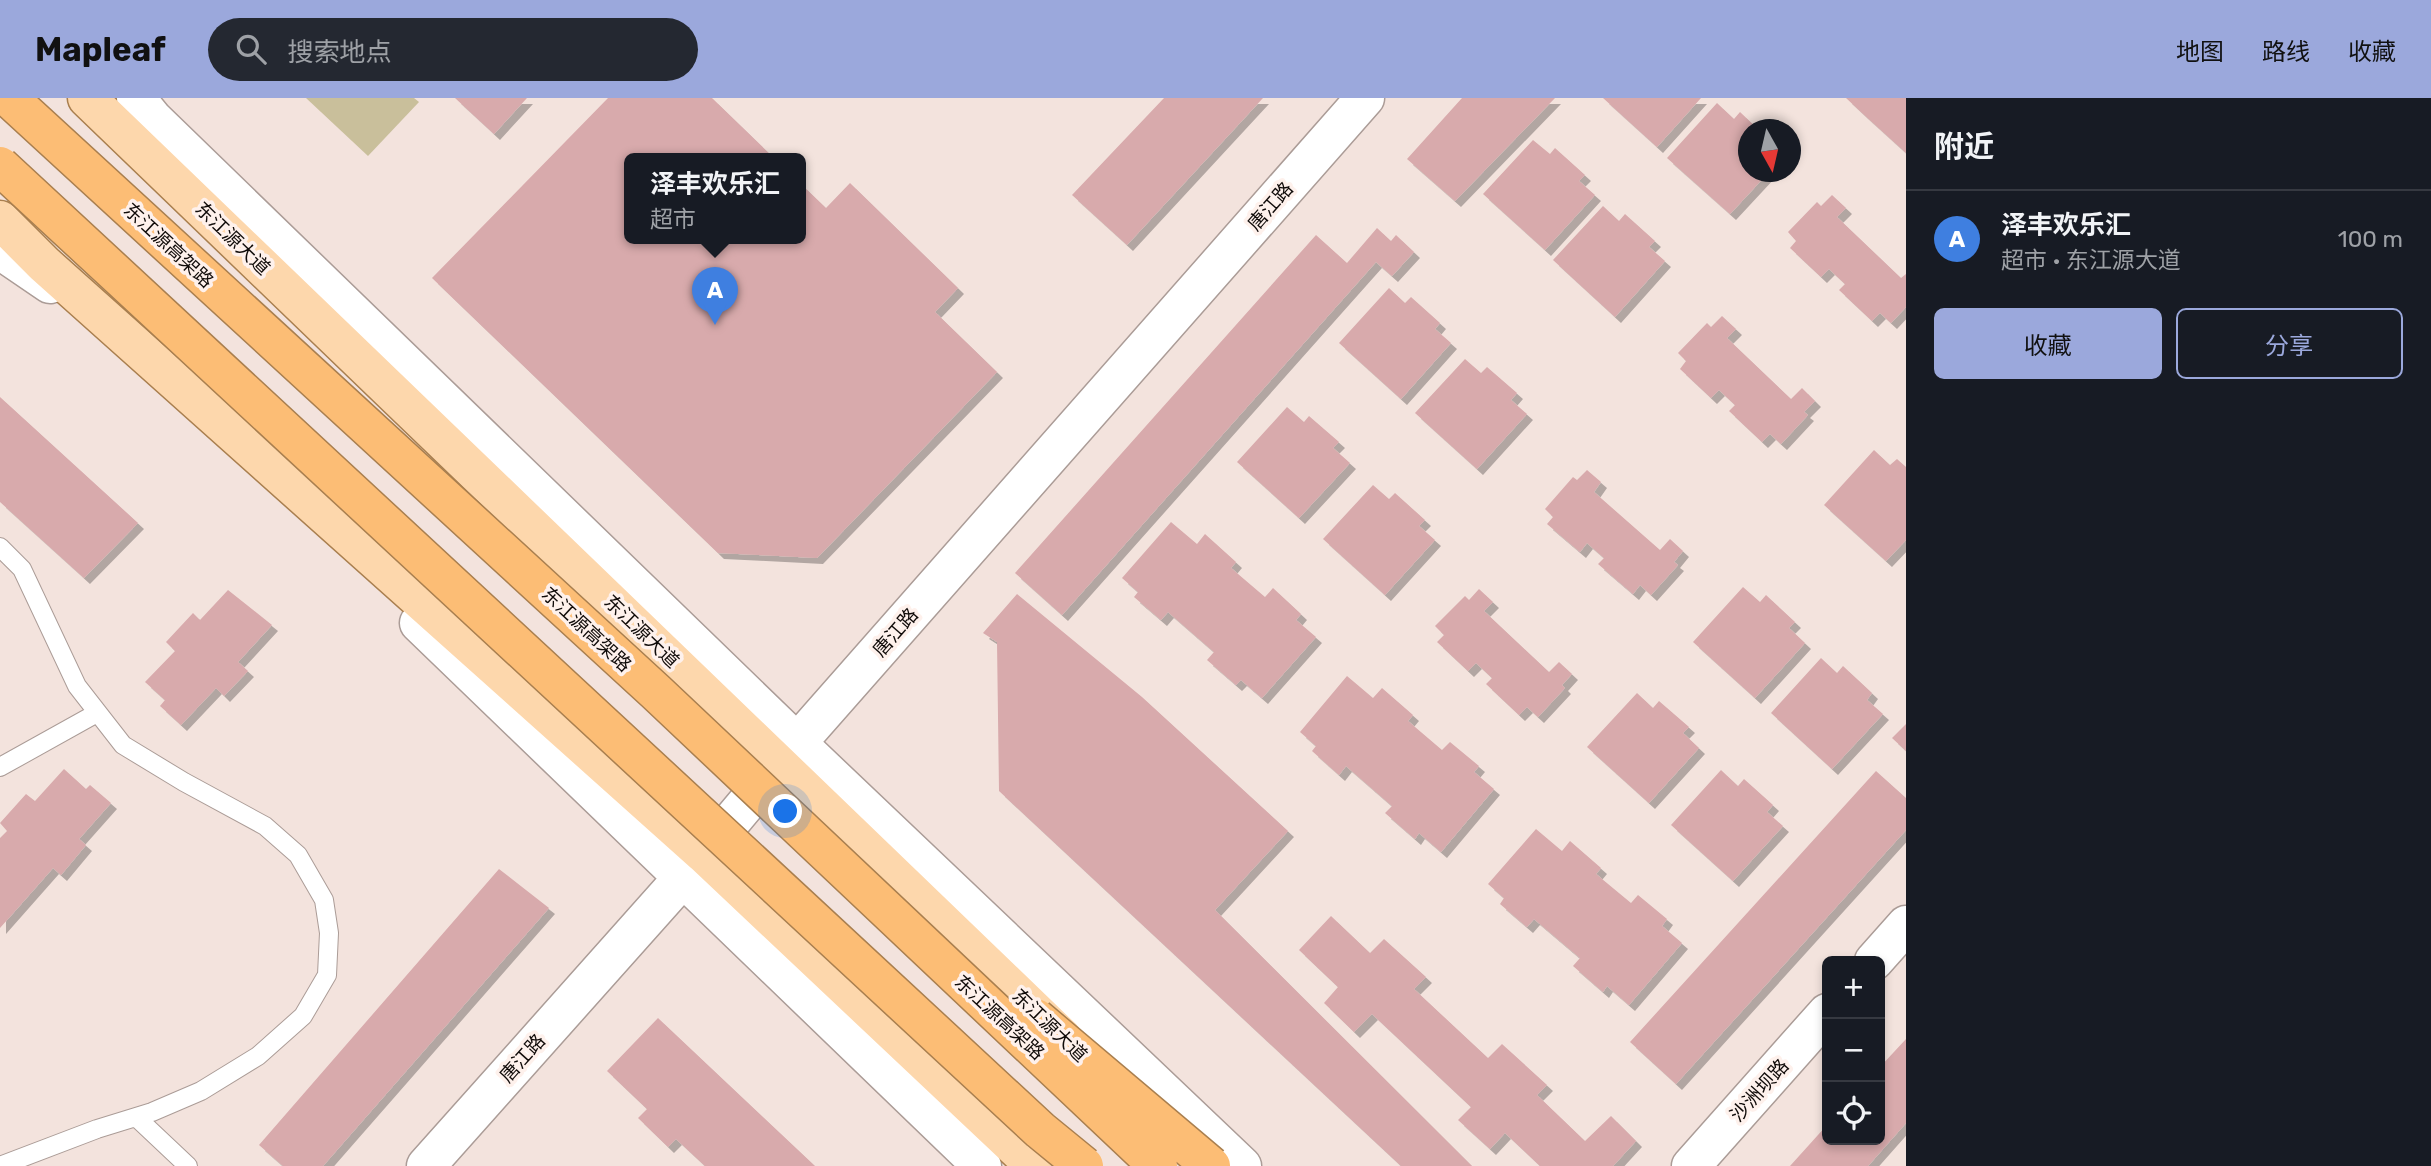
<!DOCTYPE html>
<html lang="zh">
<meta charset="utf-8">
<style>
:root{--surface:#171b24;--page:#242831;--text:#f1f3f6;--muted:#9ea1a6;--line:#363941;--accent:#9ba8dc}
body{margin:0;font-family:Rubik,"Noto Sans SC",sans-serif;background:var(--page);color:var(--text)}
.controls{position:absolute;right:21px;bottom:21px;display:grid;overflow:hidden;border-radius:10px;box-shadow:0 4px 10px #0003}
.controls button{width:63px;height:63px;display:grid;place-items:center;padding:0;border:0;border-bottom:2px solid var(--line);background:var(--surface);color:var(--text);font:35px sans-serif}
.compass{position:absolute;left:1738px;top:21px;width:63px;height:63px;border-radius:50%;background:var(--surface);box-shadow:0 4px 10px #0003;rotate:172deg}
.you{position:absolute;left:786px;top:714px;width:24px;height:24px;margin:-18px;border:5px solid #fff;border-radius:50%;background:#1a73e8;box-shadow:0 0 0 10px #1a73e833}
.badge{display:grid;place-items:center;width:46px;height:46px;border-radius:50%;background:var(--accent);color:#fff;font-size:23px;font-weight:700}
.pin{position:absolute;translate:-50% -58px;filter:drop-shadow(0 2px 4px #0008)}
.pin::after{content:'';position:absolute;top:37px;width:24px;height:21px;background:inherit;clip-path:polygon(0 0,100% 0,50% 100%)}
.popup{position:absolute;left:624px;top:55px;width:182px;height:91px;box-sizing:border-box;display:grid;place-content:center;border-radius:10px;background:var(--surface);filter:drop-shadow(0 2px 5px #0005);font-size:23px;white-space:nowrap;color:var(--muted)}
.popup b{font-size:26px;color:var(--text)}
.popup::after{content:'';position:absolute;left:50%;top:100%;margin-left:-14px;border:14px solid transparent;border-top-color:var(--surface)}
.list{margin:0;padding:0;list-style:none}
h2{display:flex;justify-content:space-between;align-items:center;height:91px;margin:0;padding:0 28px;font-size:30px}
h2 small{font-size:23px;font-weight:400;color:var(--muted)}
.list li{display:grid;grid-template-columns:46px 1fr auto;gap:21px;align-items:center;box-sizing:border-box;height:98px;padding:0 28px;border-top:2px solid var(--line)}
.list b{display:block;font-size:26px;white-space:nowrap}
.list p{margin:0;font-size:23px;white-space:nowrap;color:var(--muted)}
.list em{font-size:23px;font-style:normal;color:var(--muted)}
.actions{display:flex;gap:14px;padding:21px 28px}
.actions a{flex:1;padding:16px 0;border:2px solid var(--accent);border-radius:10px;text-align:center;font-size:24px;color:var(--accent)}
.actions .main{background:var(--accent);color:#111}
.icon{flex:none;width:38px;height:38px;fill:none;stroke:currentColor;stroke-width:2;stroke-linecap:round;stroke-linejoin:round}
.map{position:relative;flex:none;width:1906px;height:1068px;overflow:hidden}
header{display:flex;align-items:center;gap:42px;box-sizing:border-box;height:98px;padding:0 35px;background:var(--accent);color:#111}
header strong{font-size:33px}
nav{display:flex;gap:38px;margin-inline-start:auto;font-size:24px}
.search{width:490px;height:63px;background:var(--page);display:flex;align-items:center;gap:18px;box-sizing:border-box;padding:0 24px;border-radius:38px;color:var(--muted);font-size:26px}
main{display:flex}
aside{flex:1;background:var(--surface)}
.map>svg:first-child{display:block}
.green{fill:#c9bf9b}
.building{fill:#d8aaac;filter:url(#shadow)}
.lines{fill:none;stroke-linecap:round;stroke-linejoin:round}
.lane-casing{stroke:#ab9c97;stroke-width:20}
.secondary-casing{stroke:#ab9c97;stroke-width:41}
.primary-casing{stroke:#a97f4f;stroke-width:41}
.lane{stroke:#fff;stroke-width:18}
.secondary{stroke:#fff;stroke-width:38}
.primary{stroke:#fdd7ac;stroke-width:38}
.highway-bridge-casing{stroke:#a97f4f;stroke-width:41;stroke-linecap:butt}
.highway-bridge{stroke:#fcbd75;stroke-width:38}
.labels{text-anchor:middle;stroke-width:7;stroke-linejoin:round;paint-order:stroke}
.street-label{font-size:19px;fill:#100b09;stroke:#fef1ec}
</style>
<header>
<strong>Mapleaf</strong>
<div class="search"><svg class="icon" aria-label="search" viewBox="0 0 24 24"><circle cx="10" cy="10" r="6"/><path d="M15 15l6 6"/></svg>搜索地点</div>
<nav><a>地图</a><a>路线</a><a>收藏</a></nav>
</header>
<main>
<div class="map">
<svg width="1906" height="1068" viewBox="0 0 1906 1068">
<defs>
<filter id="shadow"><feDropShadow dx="6" dy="6" stdDeviation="0" flood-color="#0004"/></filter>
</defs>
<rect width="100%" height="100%" fill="#f3e3dd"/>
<path class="green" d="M306,0H414L419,4L368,58Z"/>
<path class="building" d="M455,0H527L494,36Z
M608,0H712L775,61H629V141H801V86L826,110L850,85L958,190L935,214L997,274L817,460L718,455L432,180Z
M1164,0H1263L1127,147L1072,97Z
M1462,0H1555L1455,103L1407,61Z
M1603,0H1701L1657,49Z
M1846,0H1906V55L1862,15Z
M1717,5L1734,21L1740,14L1759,32H1748V74H1769L1730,116L1667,60Z
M1533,42L1550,56L1555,50L1585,77L1579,83L1595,97L1545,152L1483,96Z
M1832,97L1846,110L1837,119L1901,180L1906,176V209L1891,225L1880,215L1872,223L1839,192L1845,186L1829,171L1821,179L1790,150L1796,143L1788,134L1817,104L1821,108Z
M1603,108L1619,123L1625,116L1655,143L1649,149L1665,163L1615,219L1553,162Z
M1377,130L1391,143L1396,137L1414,154L1392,178L1376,164L1062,517L1015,475L1316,137L1347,165Z
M1389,190L1405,205L1411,199L1440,225L1435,231L1451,245L1401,301L1339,245Z
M1722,218L1736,231L1727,240L1791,301L1802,290L1815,303L1804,314L1808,317L1781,346L1770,336L1762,344L1729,313L1735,307L1719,292L1711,300L1680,271L1686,263L1678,255L1707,225L1711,229Z
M1465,261L1481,275L1487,269L1517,295L1511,302L1527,316L1477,371L1415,315Z
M0,299L138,425L84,480L0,404Z
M1287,309L1304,324L1309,318L1339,344L1333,350L1350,365L1299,420L1237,364Z
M1874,352L1890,367L1897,361L1906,369V442L1886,463L1824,407Z
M1587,372L1601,384L1594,394L1660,452L1670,441L1683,453L1674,464L1678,467L1651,497L1640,487L1633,496L1598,466L1604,460L1587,445L1580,454L1547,426L1553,419L1545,411L1573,379L1577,382Z
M1373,387L1389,401L1395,395L1425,422L1419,428L1435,442L1385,497L1323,441Z
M1171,424L1197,446L1205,436L1236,464L1231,470L1265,499L1273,490L1301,516L1296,522L1316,539L1262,600L1241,582L1236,587L1207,562L1214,554L1168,514L1161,522L1134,499L1138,494L1122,480Z
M1743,489L1760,504L1766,497L1795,524L1789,530L1805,545L1755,600L1693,544Z
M1479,491L1493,504L1484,513L1549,574L1559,564L1572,576L1562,587L1565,590L1538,619L1527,609L1519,617L1486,586L1492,580L1476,565L1468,573L1437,544L1444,537L1435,528L1465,498L1469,502Z
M228,492L272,527L238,564L248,573L224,598L216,590L181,627L160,608L165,602L145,584L175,553L166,544L193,515L200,522Z
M1017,496L1142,599L1288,733L1215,812L1472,1068H1401L999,693L997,544L983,535Z
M1821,560L1837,575L1843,568L1872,595L1867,602L1883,616L1832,671L1771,615Z
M1347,578L1373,600L1382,590L1413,617L1408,623L1442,652L1450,644L1479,668L1474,674L1494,691L1441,754L1419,735L1415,741L1385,715L1392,708L1346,668L1339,677L1312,653L1316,648L1300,634Z
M1637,595L1653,610L1659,603L1689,629L1683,635L1699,650L1649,705L1587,649Z
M1906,626V653L1892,640Z
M64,671L86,691L90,687L111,705L79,741L86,747L61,777L53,770L0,830V740L7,733L0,725L26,696L35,703Z
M1721,672L1738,688L1744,681L1773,707L1767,714L1783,728L1733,783L1671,727Z
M1876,673L1906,700V732L1676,986L1630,944Z
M1536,731L1562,753L1570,743L1601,770L1596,776L1631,805L1638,797L1667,821L1662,828L1682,845L1629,907L1607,888L1603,894L1573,868L1580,860L1534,821L1527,829L1500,806L1504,800L1488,786Z
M499,771L549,810L323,1068H283L259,1047Z
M1331,818L1370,855L1384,841L1426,879L1414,891L1488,960L1502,946L1547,987L1537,997L1585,1043L1611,1018L1636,1043L1613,1068H1540L1505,1035L1490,1051L1458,1022L1471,1009L1372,916L1354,934L1324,905L1338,889L1299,852Z
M658,920L676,937L815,1068H705L676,1041L668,1049L638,1020L647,1011L607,973Z
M1906,941V1025L1868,1068H1790L1827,1027V1042H1880V969Z"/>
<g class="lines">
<g class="lane-casing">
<path id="lane" d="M0,449L22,471L77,588L123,647L184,684L265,728L298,757L324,802L329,835L327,877L303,918L258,958L201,993L152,1014L97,1031L0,1068
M0,669L97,615
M136,1019L188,1068"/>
</g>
<g class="secondary-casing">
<path id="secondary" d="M136,0L153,21L797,645L1242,1068
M0,152L50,186
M419,525L982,1068
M1874,863L1906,827
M426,1068L704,756L797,645L1365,0
M1691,1068L1827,915"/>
</g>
<g class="primary-casing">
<path id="primary" d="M87,0L1063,940
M0,122L44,166L704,756L1035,1068"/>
</g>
<use href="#lane" class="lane"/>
<use href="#secondary" class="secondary"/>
<use href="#primary" class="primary"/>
<g class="highway-bridge-casing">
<path id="highway-bridge" d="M9,0L656,594L1158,1068
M0,68L1040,1032L1084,1068
M1036,920L1211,1068"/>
</g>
<use href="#highway-bridge" class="highway-bridge"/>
</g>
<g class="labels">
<g class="street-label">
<text transform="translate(1270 108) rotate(-49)" y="7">唐江路</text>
<text transform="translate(233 140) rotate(44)" y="7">东江源大道</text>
<text transform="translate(169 147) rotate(43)" y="7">东江源高架路</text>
<text transform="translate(587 531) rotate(43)" y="7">东江源高架路</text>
<text transform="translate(642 533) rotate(44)" y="7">东江源大道</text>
<text transform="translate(895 534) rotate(-49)" y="7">唐江路</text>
<text transform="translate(1000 919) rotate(43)" y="7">东江源高架路</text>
<text transform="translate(1050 927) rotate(44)" y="7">东江源大道</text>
<text transform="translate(522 960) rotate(-48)" y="7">唐江路</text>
<text transform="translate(1759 992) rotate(-48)" y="7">沙洲坝路</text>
</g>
</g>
</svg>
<div class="controls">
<button>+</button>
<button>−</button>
<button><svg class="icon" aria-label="locate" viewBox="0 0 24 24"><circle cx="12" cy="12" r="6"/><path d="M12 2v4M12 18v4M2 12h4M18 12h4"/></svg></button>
</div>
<svg class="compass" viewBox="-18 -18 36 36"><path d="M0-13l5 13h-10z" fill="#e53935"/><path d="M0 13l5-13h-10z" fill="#9ea1a6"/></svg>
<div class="you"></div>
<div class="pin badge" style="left:715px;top:227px;background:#3f7fe0">A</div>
<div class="popup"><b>泽丰欢乐汇</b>超市</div>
</div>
<aside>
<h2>附近<small></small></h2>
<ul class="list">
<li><span class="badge" style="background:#3f7fe0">A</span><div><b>泽丰欢乐汇</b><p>超市 · 东江源大道</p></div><em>100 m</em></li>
</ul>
<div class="actions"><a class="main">收藏</a><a>分享</a></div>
</aside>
</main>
